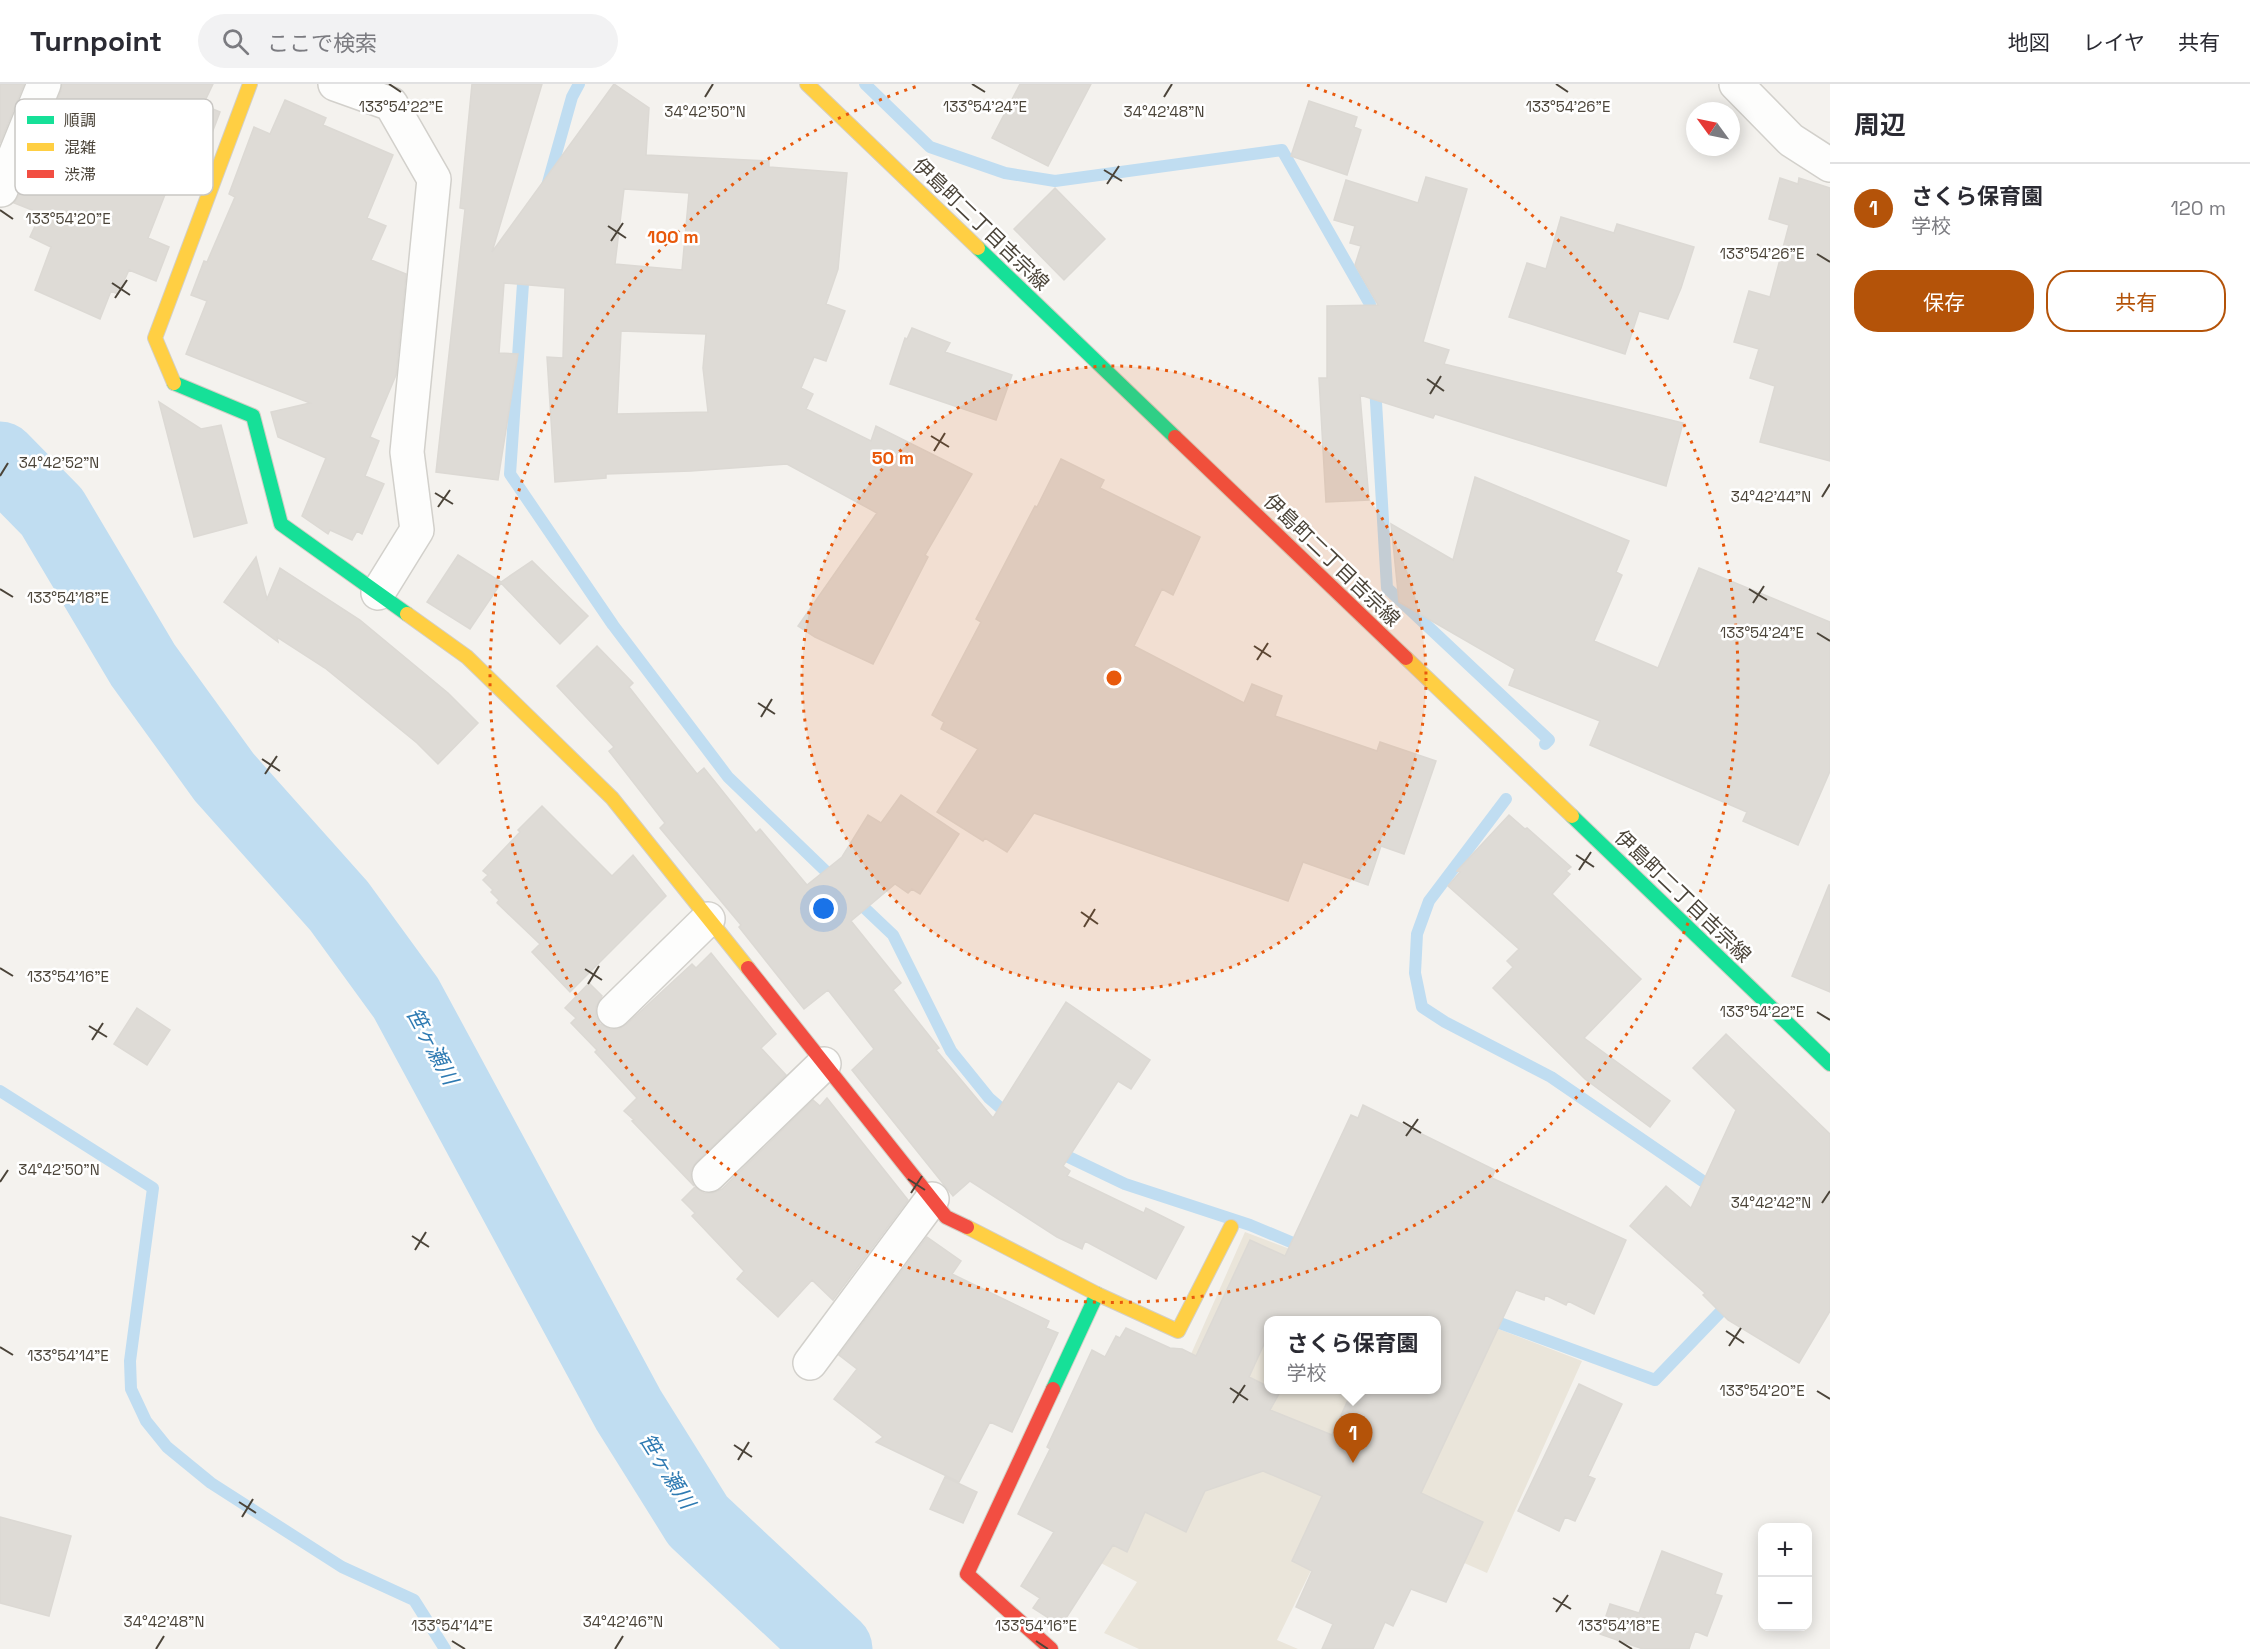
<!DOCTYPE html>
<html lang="ja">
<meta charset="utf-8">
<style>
:root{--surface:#fff;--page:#f2f2f3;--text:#2b2b33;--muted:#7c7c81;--line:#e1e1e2;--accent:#b45309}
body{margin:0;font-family:"Space Grotesk","Noto Sans JP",sans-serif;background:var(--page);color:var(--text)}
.controls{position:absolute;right:18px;bottom:18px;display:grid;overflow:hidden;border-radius:12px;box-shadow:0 3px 15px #0003}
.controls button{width:54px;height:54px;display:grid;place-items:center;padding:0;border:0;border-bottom:2px solid var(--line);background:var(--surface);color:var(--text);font:30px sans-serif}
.compass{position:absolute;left:1686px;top:18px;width:54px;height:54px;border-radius:50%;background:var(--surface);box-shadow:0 3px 15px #0003;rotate:303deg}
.you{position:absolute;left:824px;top:825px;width:21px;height:21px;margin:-15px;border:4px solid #fff;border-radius:50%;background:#1a73e8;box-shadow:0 0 0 9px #1a73e833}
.badge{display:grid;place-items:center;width:39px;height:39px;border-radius:50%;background:var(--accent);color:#fff;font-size:20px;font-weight:700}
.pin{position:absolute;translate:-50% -50px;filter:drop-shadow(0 2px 3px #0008)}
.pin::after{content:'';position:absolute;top:32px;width:21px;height:18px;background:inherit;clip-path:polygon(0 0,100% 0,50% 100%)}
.popup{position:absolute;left:1264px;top:1232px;width:177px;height:78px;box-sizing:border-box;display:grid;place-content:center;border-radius:12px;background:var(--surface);filter:drop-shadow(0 2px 4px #0005);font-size:20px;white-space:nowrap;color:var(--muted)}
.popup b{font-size:22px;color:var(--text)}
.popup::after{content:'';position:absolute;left:50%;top:100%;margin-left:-12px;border:12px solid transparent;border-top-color:var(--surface)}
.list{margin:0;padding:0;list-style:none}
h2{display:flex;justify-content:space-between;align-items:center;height:78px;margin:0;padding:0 24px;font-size:26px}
h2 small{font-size:20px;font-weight:400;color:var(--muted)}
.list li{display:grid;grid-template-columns:39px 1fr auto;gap:18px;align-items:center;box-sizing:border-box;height:90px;padding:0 24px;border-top:2px solid var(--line)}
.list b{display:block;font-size:22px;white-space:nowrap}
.list p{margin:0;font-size:20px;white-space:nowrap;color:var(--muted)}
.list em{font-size:20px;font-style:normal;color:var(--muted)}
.actions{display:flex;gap:12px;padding:18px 24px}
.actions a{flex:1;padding:14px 0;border:2px solid var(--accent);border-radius:24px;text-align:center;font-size:21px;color:var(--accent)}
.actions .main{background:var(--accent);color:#fff}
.icon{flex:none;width:33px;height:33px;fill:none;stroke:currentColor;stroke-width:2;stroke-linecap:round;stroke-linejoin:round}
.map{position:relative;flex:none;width:1830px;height:1565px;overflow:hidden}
header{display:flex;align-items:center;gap:36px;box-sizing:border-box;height:84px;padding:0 30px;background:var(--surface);border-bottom:2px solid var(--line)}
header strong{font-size:28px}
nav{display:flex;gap:33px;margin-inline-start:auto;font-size:21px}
.search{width:420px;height:54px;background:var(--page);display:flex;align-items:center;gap:15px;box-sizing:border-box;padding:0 21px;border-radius:33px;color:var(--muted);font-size:22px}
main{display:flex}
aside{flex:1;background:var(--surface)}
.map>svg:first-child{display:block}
.education{fill:#eae5da;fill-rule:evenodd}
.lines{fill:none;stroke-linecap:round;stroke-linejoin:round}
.stream{stroke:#c0ddf1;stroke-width:12}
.river{stroke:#c0ddf1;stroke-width:75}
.building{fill:#dedbd6;stroke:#dcd9d4;stroke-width:1.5;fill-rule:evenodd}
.street-casing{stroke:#d2d0cb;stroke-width:36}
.fast-casing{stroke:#d3cfc5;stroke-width:16}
.slow-casing{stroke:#d3cfc5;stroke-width:16}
.jam-casing{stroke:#d3cfc5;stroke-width:16}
.street{stroke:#fdfdfc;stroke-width:33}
.fast{stroke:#16e098;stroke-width:14}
.slow{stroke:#ffcf43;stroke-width:14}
.jam{stroke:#f24e42;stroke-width:14}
.ticks{fill:none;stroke:#4b4439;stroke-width:2}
.ring{fill:none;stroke:#e8590c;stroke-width:3;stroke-dasharray:3 6}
.labels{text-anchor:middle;stroke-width:5;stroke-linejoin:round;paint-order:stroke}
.street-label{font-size:20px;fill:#4b4439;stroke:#fff}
.water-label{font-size:21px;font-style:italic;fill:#2e7ab2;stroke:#fff}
.key{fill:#fff;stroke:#c9c7c4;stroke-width:1.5}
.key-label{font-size:16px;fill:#4b4439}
.ticks-label{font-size:15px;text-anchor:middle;fill:#4b4439;stroke:#fff;stroke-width:5;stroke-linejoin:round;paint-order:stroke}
.centre{fill:#e8590c;stroke:#fff;stroke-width:3}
.ring-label{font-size:18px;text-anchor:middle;font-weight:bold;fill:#e8590c;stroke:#fff;stroke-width:5;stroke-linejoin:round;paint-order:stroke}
</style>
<header>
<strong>Turnpoint</strong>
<div class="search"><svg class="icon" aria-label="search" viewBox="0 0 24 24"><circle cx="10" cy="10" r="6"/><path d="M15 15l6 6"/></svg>ここで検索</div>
<nav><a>地図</a><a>レイヤ</a><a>共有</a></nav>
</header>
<main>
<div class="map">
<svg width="1830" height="1565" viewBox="0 0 1830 1565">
<rect width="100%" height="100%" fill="#f4f2ee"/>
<path class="education" d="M1245,1148L1582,1277L1487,1489L1341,1425L1277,1556L1298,1565H1139L1104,1549L1137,1498L1099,1478ZM1269,1236H1437V1306H1269Z"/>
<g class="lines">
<path class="stream" d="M865,0L930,63L1005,89L1055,97L1282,66L1370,220L1371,236
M547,102L572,13L579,0
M524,185L510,390L613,541L728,693L837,798
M1375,301L1387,504L1549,656L1545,660
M1506,715L1429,817L1417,850L1415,889L1422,923L1445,938L1551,993L1707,1100L1714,1108
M854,814L893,851L951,967L989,1014L1011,1033
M0,1007L153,1104L130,1277L131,1305L146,1337L167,1363L211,1399L342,1483L414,1516L445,1565
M1056,1067L1125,1100L1250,1141L1305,1164
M1486,1234L1655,1296L1730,1218"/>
<path class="river" d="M0,375L52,428L143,581L224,693L339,822L406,914L628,1325L698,1437L835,1565"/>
</g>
<path class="building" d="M0,0H24L0,59Z
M62,0H213L203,21L220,28L195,94L175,85L148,154L169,163L156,197L129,186L118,210L111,207L100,235L35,206L51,163L30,153L36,140L27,136L32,126L14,119L18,113L61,7Z
M472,0H542L492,168L614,0L649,24L646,71L769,77V83L847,89L838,185L826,220L845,227L826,277L814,273L801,304L813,310L806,325L871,357L876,342L972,390L925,471L928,473L873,580L815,553L798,542L877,429L787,380L691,387L606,390V394L555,398L547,273L563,274L565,204L504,199L499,269L518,270L498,396L436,388L465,125L460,124ZM624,105L689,109L682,186L615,180ZM621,247L706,250L703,284L708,328L617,330Z
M1020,0H1091L1048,82L992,54Z
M285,16L326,34L323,41L393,71L367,134L386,142L371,176L406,190L396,291L370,353L379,357L365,392L384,400L362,450L357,447L352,456L330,446L328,450L302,432L326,374L278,353L271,328L310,319L186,270L207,217L191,211L204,177L207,178L235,113L229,110L254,43L270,50Z
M1309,17L1357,33L1354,43L1361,46L1347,91L1291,72Z
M1426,93L1467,105L1423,258L1449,266L1444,280L1683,339L1666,402L1435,330L1433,334L1360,311L1369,416L1326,418L1319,294H1327V222L1378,221L1355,181L1361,162L1350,159L1355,142L1334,136L1346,96L1418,119Z
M1780,94L1798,100L1799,94L1830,104V377L1760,358L1775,302L1750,294L1759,265L1734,258L1749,207L1770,213L1789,141L1769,135Z
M1055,104L1105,155L1064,196L1014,145Z
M1561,133L1614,149L1617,140L1694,163L1681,204L1668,235L1639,227L1625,270L1509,233L1527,179L1546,185Z
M912,244L950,259L945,268L1012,291L996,336L890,300L905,254L907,255Z
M159,318L201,345L221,341L247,439L194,453Z
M1061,375L1104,396L1100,404L1200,453L1173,511L1162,505L1134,562L1244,619L1252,600L1282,612L1275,632L1377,667L1380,658L1436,677L1404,770L1381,762L1368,801L1303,778L1288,817L1034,729L1007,768L985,754L983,757L937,728L978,665L941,645L944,638L932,631L981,538L976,535L1035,422L1037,423Z
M1475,393L1629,457L1616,488L1622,491L1594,557L1658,584L1699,484L1830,538V687L1798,761L1743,737L1747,728L1590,661L1600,637L1509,601L1515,585L1399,518L1391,440L1453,476Z
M458,471L501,498L532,477L588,532L560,560L501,499L470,545L427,518Z
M256,473L267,515L280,484L360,536L448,609L478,639L438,680L417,659L325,584L277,553L278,558L224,518Z
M597,562L633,599L629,603L697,690L704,684L756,749L760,745L807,801L842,773L868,731L881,739L901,711L959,750L920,810L912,805L908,809L895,800L851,837L901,899L893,906L939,964L936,966L993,1034L1066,918L1150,976L1131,1005L1118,997L1063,1082L1070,1087L1067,1092L1144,1129L1146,1124L1184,1143L1156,1195L1085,1157L1082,1165L1057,1153L970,1097L953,1112L852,986L874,965L828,906L804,925L739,843L741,841L660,744L665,739L609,667L614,663L557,602Z
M542,722L612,792L633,771L666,812L570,908L532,868L540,860L497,819L499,816L491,808L493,806L483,796L488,791L483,787L520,748L518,746Z
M1509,731L1525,745L1527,744L1571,783L1566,787L1570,790L1552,810L1641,895L1584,954L1670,1017L1650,1043L1585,995L1493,904L1513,883L1507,877L1519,865L1448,802L1460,788L1457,787Z
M1829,801H1830V908L1792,892Z
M711,869L776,950L761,964L786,991L696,1078L691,1086V1095L694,1102L632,1037L634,1036L624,1027L637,1014L595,968L597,966L571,939L576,934L565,924L589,899L602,912L596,923V932L600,940L610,945H619L627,940L692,880L696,884Z
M137,924L170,946L147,981L114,960Z
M1726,950L1830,1050V1227L1799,1279L1728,1236L1703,1211L1705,1209L1630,1142L1666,1102L1691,1124L1736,1026L1693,984Z
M827,1014L908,1116L833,1216L812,1196L778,1233L737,1195L744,1187L692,1132L695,1129L682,1116L695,1103L704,1109H713L722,1105L813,1016L820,1022Z
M1363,1021L1495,1086L1492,1094L1626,1156L1594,1230L1568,1217L1566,1221L1545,1211L1544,1216L1516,1206L1421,1409L1483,1438L1446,1518L1411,1505L1393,1542L1385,1538L1373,1565H1322L1333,1540L1296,1523L1312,1487L1292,1477L1322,1412L1263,1387L1205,1407L1186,1448L1145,1428L1127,1468L1113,1461L1061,1542L1033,1524L1040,1514L1021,1502L1054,1448L1018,1430L1050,1365L1047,1363L1092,1266L1105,1273L1116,1252L1120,1254L1126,1244L1170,1264L1182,1265L1196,1272L1250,1156L1285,1172L1351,1031L1358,1034ZM1269,1236H1437V1305H1353L1332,1351L1270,1326L1280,1308L1269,1305V1303L1249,1293L1269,1249Z
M927,1153L961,1177L952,1190L1049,1237L1046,1244L1058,1249L1012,1348L990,1338L959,1398L876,1358L883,1353L834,1315L857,1285L839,1271Z
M1579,1300L1622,1320L1588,1392L1595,1395L1575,1437L1565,1433L1559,1447L1518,1427Z
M945,1393L977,1408L963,1439L930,1425Z
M0,1433L71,1452L49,1532L0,1519Z
M1662,1467L1722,1490L1715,1510L1722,1512L1707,1552L1695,1547L1689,1565H1643L1600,1550L1610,1520L1639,1529Z"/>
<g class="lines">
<g class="street-casing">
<path id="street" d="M335,0L391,20L434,95L407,368L417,446L378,509
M1736,0L1791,56L1830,81
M1,106L44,0
M614,927L708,835
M709,1091L824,980
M810,1279L932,1115"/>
</g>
<g class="fast-casing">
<path id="fast" d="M978,164L1175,353
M174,299L253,332L281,440L407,530
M1572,732L1830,980
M1053,1305L1097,1210"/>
</g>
<g class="slow-casing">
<path id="slow" d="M807,0L978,164
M174,299L155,254L250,0
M407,530L467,573L612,714L748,884
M1406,574L1572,732
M967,1143L1097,1210L1178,1247L1231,1143"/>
</g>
<g class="jam-casing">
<path id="jam" d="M1175,353L1406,574
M748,884L946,1133L967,1143
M1051,1565L967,1490L1053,1305"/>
</g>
<use href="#street" class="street"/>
<use href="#fast" class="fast"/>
<use href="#slow" class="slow"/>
<use href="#jam" class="jam"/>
</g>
<path class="ticks" d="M389,0L401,8M972,0L985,8M1556,0L1568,8M705,13L713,0M1164,13L1172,0M1104,86L1122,97M1107,100L1119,82M0,126L13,135M608,142L626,154M611,157L623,139M1817,170L1830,178M112,199L130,211M115,214L127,196M1427,295L1444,307M1430,310L1441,292M931,352L949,363M934,367L945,349M0,392L8,379M435,409L453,420M1822,413L1830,400M438,423L450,406M0,505L13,513M1749,505L1767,516M1753,519L1764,502M1817,549L1830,557M1254,562L1271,573M1257,576L1268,559M758,619L775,630M761,633L772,615M262,675L280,687M265,690L277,672M1576,771L1594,783M1579,786L1591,768M1081,828L1098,840M1084,843L1095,825M0,884L13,892M585,885L602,896M588,900L599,882M1817,928L1830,936M89,942L107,953M92,956L103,939M1403,1038L1421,1049M1406,1052L1418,1035M908,1095L925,1106M0,1098L8,1086M911,1109L922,1092M1822,1119L1830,1107M412,1152L429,1163M415,1166L426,1148M1726,1247L1744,1259M1729,1262L1741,1244M0,1263L13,1271M1230,1304L1248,1316M1817,1307L1830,1315M1233,1319L1245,1301M734,1361L752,1373M738,1376L749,1358M239,1418L256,1429M242,1433L253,1415M1553,1514L1571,1525M1556,1528L1568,1511M452,1557L465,1565M1036,1557L1048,1565M1619,1557L1632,1565M156,1565L164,1552M615,1565L623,1552"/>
<circle cx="1114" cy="594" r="312" fill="#e8590c" fill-opacity=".12"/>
<g class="ring">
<circle cx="1114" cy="594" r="312"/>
<path d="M1307 1A624 624 0 1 1 921 1"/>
</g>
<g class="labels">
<g class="street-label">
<text transform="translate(981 140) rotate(44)" y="7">伊島町二丁目吉宗線</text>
<text transform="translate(1332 476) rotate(44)" y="7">伊島町二丁目吉宗線</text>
<text transform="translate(1683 812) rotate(44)" y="7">伊島町二丁目吉宗線</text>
</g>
<g class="water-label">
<text transform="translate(432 962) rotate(62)" y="7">笹ヶ瀬川</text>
<text transform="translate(667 1387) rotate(58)" y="7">笹ヶ瀬川</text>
</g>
</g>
<rect x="15" y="15" width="198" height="96" rx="9" class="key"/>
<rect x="27" y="32" width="27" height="8" fill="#16e098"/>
<rect x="27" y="59" width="27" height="8" fill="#ffcf43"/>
<rect x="27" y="86" width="27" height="8" fill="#f24e42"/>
<g class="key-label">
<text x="64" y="42">順調</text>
<text x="64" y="69">混雑</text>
<text x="64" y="96">渋滞</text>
</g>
<g class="ticks-label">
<text x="401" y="28">133°54'22"E</text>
<text x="985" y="28">133°54'24"E</text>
<text x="1568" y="28">133°54'26"E</text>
<text x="705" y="33">34°42'50"N</text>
<text x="1164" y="33">34°42'48"N</text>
<text x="68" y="140">133°54'20"E</text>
<text x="1762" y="175">133°54'26"E</text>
<text x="59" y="384">34°42'52"N</text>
<text x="1771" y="418">34°42'44"N</text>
<text x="68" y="519">133°54'18"E</text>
<text x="1762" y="554">133°54'24"E</text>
<text x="68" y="898">133°54'16"E</text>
<text x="1762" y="933">133°54'22"E</text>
<text x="59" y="1091">34°42'50"N</text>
<text x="1771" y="1124">34°42'42"N</text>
<text x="68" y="1277">133°54'14"E</text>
<text x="1762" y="1312">133°54'20"E</text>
<text x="164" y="1543">34°42'48"N</text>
<text x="623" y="1543">34°42'46"N</text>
<text x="452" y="1547">133°54'14"E</text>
<text x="1036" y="1547">133°54'16"E</text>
<text x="1619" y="1547">133°54'18"E</text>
</g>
<circle cx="1114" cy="594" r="9" class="centre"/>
<g class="ring-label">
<text x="673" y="159">100 m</text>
<text x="893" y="380">50 m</text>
</g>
</svg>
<div class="controls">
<button>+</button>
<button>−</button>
</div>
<svg class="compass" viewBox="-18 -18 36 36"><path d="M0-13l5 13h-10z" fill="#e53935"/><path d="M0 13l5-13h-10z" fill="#7c7c81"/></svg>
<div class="you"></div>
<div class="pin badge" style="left:1353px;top:1379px">1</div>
<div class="popup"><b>さくら保育園</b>学校</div>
</div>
<aside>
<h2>周辺<small></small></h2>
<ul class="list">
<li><span class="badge">1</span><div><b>さくら保育園</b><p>学校</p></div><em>120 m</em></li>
</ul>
<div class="actions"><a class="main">保存</a><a>共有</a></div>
</aside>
</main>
